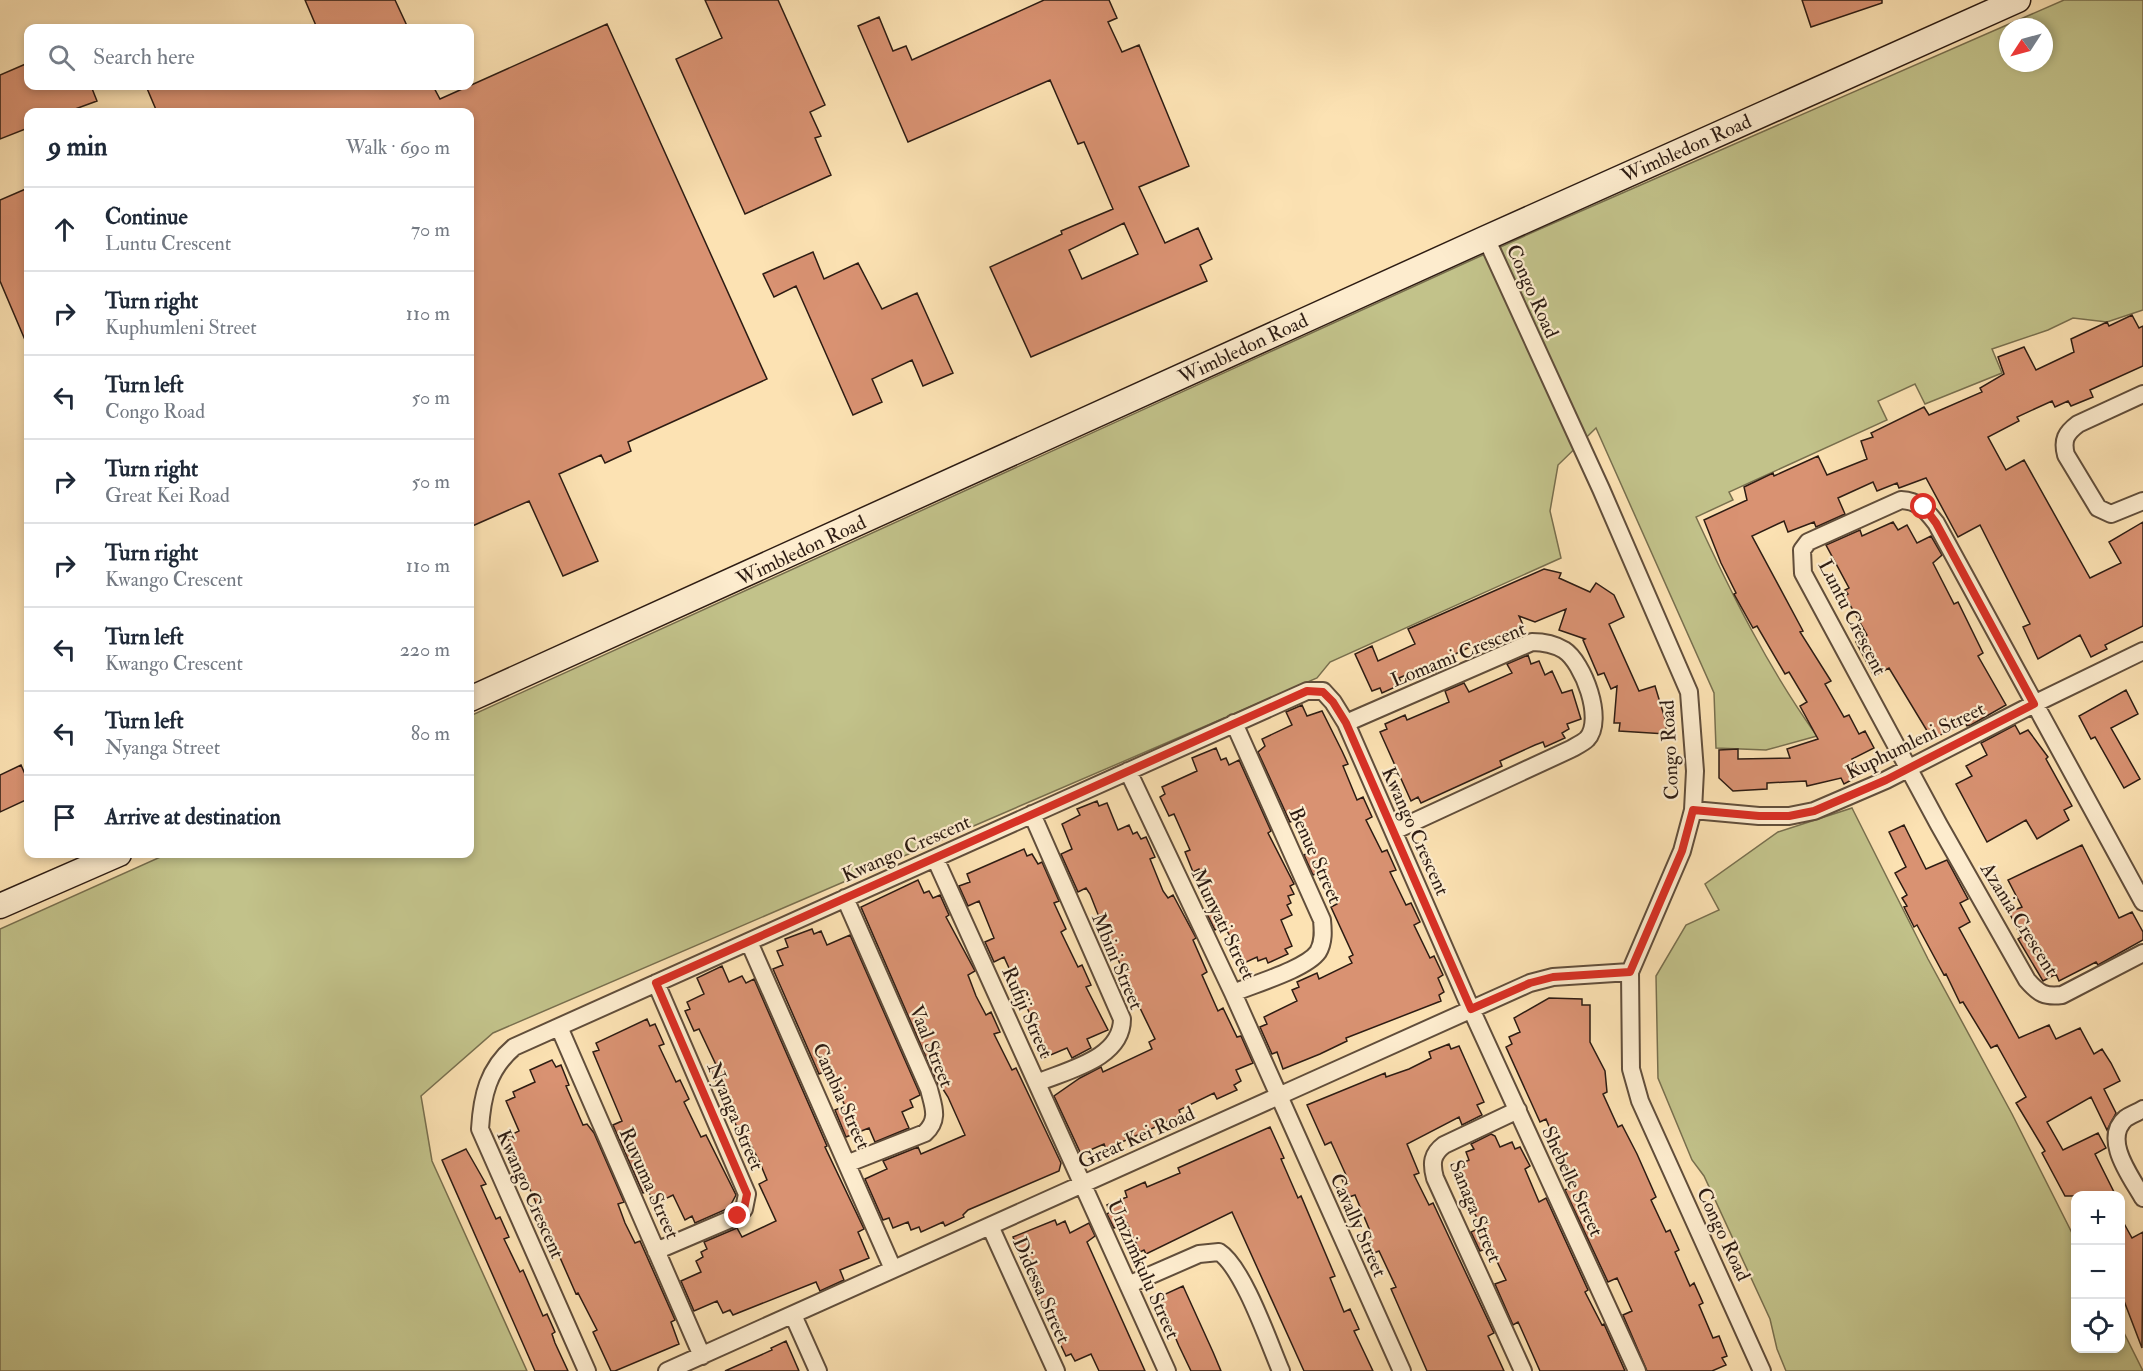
<!DOCTYPE html>
<meta charset="utf-8">
<style>
:root{--surface:#fff;--page:#f2f2f3;--text:#1f2937;--muted:#747a83;--line:#e0e1e3}
body{margin:0;font-family:"IM FELL Double Pica",serif;background:var(--page);color:var(--text)}
.controls{position:absolute;right:18px;bottom:18px;display:grid;overflow:hidden;border-radius:12px;box-shadow:0 3px 9px #0003}
.controls button{width:54px;height:54px;display:grid;place-items:center;padding:0;border:0;border-bottom:2px solid var(--line);background:var(--surface);color:var(--text);font:30px sans-serif}
.compass{position:absolute;left:1999px;top:18px;width:54px;height:54px;border-radius:50%;background:var(--surface);box-shadow:0 3px 9px #0003;rotate:234deg}
.stop{position:absolute;width:18px;height:18px;margin:-14px;border:4px solid #d93025;border-radius:50%;background:#fff}
.stop.end{background:#d93025;border-color:#fff;box-shadow:0 2px 6px #0008}
.list{margin:0;padding:0;list-style:none}
h2{display:flex;justify-content:space-between;align-items:center;height:78px;margin:0;padding:0 24px;font-size:26px}
h2 small{font-size:20px;font-weight:400;color:var(--muted)}
.list li{display:grid;grid-template-columns:39px 1fr auto;gap:18px;align-items:center;box-sizing:border-box;height:84px;padding:0 24px;border-top:2px solid var(--line)}
.list b{display:block;font-size:22px;white-space:nowrap}
.list p{margin:0;font-size:20px;white-space:nowrap;color:var(--muted)}
.list em{font-size:20px;font-style:normal;color:var(--muted)}
.icon{flex:none;width:33px;height:33px;fill:none;stroke:currentColor;stroke-width:2;stroke-linecap:round;stroke-linejoin:round}
.map{position:relative;flex:none;width:2143px;height:1371px;overflow:hidden}
.search{position:absolute;background:var(--surface);box-shadow:0 3px 9px #0003;left:24px;top:24px;width:450px;height:66px;display:flex;align-items:center;gap:15px;box-sizing:border-box;padding:0 21px;border-radius:12px;color:var(--muted);font-size:22px}
.panel{position:absolute;background:var(--surface);box-shadow:0 3px 9px #0003;left:24px;top:108px;width:450px;height:750px;border-radius:12px}
.map>svg:first-child{display:block}
.green{fill:#c2c28a;stroke:#786f4e;stroke-width:1.5;fill-rule:evenodd}
.building{fill:#d99272;stroke:#2d1c13;stroke-width:1.5;fill-rule:evenodd}
.lines{fill:none;stroke-linecap:round;stroke-linejoin:round}
.street-casing{stroke:#614e3b;stroke-width:20}
.secondary-casing{stroke:#2d1c13;stroke-width:27}
.street{stroke:#fdecce;stroke-width:16}
.secondary{stroke:#fdecce;stroke-width:24}
.route{stroke:#d93025;stroke-width:8}
.labels{text-anchor:middle;stroke-width:4.5;stroke-linejoin:round;paint-order:stroke}
.street-label{font-size:20px;fill:#2d1c13;stroke:#fdecce}
</style>
<div class="map">
<svg width="2143" height="1371" viewBox="0 0 2143 1371">
<rect width="100%" height="100%" fill="#fce2b3"/>
<filter id="stains"><feTurbulence type="fractalNoise" baseFrequency=".00333" numOctaves="4"/><feColorMatrix values="0 0 0 0 .2 0 0 0 0 .09 0 0 0 0 .02 0 0 0 .5 -.17"/></filter>
<radialGradient id="worn" r=".72"><stop offset=".6" stop-color="#630" stop-opacity="0"/><stop offset="1" stop-color="#630" stop-opacity=".3"/></radialGradient>
<path class="green" d="M2064,0H2143V310L2107,322L2073,318L2048,330L1992,349L2002,373L1925,404L1915,384L1878,401L1887,420L1729,492L1733,500L1696,517C1731,593 1768,668 1817,736L1766,750L1716,748L1714,693L1596,428L1558,465L1550,511L1561,558L1330,662L1317,678L493,1033L421,1096L432,1161L527,1371H0V929L167,854H470V716L1540,229ZM2008,27H2044V63H2008Z
M1852,808L1928,959L2012,1114L2075,1239L2076,1348H2120L2121,1327L2143,1371H1786L1777,1349L1770,1319L1704,1176L1692,1160L1658,1078L1656,976L1686,925L1719,910L1705,884L1778,832Z"/>
<path class="building" d="M305,0H395L408,28H317Z
M705,0H778L825,105L810,112L821,136L815,138L831,175L745,214L676,59L722,38Z
M1044,0H1109L1117,18L1108,22L1122,52L1139,45L1189,166L1139,187L1165,243L1198,228L1212,259L1200,265L1207,281L1031,357L990,267L1062,234L1061,231L1113,209L1084,142L1078,144L1050,80L908,142L858,26L879,17L893,51L906,46L912,60ZM1124,223L1138,254L1082,279L1069,250Z
M1802,0H1882V3L1811,27Z
M607,24L767,379L628,442L631,451L605,463L601,455L559,474L598,561L563,576L529,501L470,527V112H157L146,86H433L440,99Z
M28,63V86H91L97,101L67,112H28V128L0,139V75Z
M28,188V347L0,281V200Z
M813,252L824,279L858,263L882,309L917,293L953,373L923,386L912,360L872,379L882,402L853,415L796,286L774,297L763,274Z
M2132,315L2139,328L2143,326V366L2090,390L2093,397L2071,406L2068,401L2055,407L2052,401L2017,417L2019,421L1988,437L2006,470L2024,460L2090,578L2121,563L2109,542L2143,522V626L2105,645L2107,649L2091,657L2080,635L2038,659L2023,627L2030,624L1980,525L1958,537L1926,478L1899,488L1897,483L1877,491L1873,482L1838,498L1845,514L1816,527L1814,522L1788,532L1784,521L1752,536L1803,631L1800,632L1831,681L1825,684L1844,717L1849,715L1859,734L1865,731L1874,748L1852,759L1861,775L1844,784L1841,778L1807,786L1806,781L1767,783V789L1733,791L1719,778V750L1738,749V759L1790,758L1787,749L1818,739L1800,706L1807,702L1789,672L1785,674L1757,626L1753,628L1734,594L1736,593L1721,563L1704,520L1747,500L1744,487L1773,473L1774,476L1818,456L1827,475L1867,459L1861,441L1873,437L1871,433L1924,407L1929,415L1982,392L1980,388L2004,374L1998,357L2024,347L2036,370L2074,352L2071,339L2107,322L2109,326Z
M1893,522L1898,530L1907,525L1917,543L1931,536L1942,555L1933,563L1954,604L1958,602L1983,653L1978,656L2006,705L1971,725L1967,726L1965,723L1932,739L1889,668L1874,676L1856,642L1867,635L1845,596L1848,594L1845,590L1849,588L1826,545L1860,530L1862,536Z
M1544,569L1561,573L1559,578L1590,592L1596,583L1614,595L1624,617L1609,624L1639,691L1655,686L1666,722V734L1619,731L1620,723H1614L1617,686L1611,689L1604,673L1598,675L1583,640L1585,639L1559,630L1566,609L1535,622L1519,616L1524,627L1517,630L1519,636L1498,645L1497,642L1488,645L1485,640L1453,655L1455,664L1436,672L1433,664L1399,678L1402,684L1382,693L1380,688L1372,691L1355,654L1372,646L1378,661L1415,644L1408,629Z
M1528,655L1531,664L1539,661L1545,675L1552,671L1562,693L1572,690L1581,719L1567,724L1569,729L1562,733L1565,738L1545,747L1543,742L1535,745L1500,761L1502,766L1421,803L1418,797L1411,801L1380,732L1387,729L1385,724L1405,715L1407,720L1449,702L1445,691L1464,683L1469,692L1512,673L1507,664Z
M2126,690L2138,714L2111,728L2140,779L2124,788L2095,737L2091,739L2079,716Z
M1302,705L1307,716L1322,711L1342,751L1348,764L1343,766L1357,800L1363,797L1372,817L1366,820L1382,852L1387,850L1396,870L1390,872L1406,905L1411,903L1420,922L1414,925L1430,958L1434,956L1443,975L1438,978L1444,992L1439,995L1441,1001L1346,1038L1347,1041L1320,1054L1283,1069L1277,1052L1272,1054L1260,1027L1267,1024L1264,1017L1297,1001L1292,990L1299,987L1297,982L1317,973L1319,979L1352,963L1349,957L1353,955L1331,907L1337,904L1322,871L1313,875L1304,855L1313,851L1298,819L1290,822L1258,752L1265,746L1262,739L1292,725L1286,712Z
M2015,725L2020,734L2028,730L2048,757L2046,759L2072,806L2064,810L2069,820L2037,839L2026,820L1987,842L1956,784L1972,776L1966,766L1987,755L1981,743Z
M1216,748L1221,760L1226,758L1229,765L1239,760L1271,831L1268,833L1294,884L1290,886L1294,894L1288,896L1291,903L1287,905L1292,915L1281,920L1292,946L1285,949L1288,954L1268,963L1266,958L1258,961L1257,957L1244,963L1224,925L1215,930L1205,910L1215,905L1199,869L1193,872L1185,852L1190,850L1174,814L1169,816L1160,797L1165,794L1162,787L1197,771L1192,758Z
M21,765L28,781V799L0,812V775Z
M1097,801L1099,806L1107,803L1118,830L1129,825L1133,834L1137,832L1141,839L1146,837L1155,857L1150,859L1163,891L1168,898L1173,895L1196,938L1193,940L1207,972L1202,975L1218,1011L1223,1008L1237,1037L1241,1036L1253,1063L1236,1070L1241,1081L1234,1085L1237,1090L1217,1099L1214,1093L1179,1110L1181,1115L1149,1130L1106,1149L1104,1144L1081,1154L1054,1096L1080,1078L1101,1067L1103,1072L1152,1049L1149,1042L1155,1039L1138,1004L1133,1006L1124,986L1129,984L1112,946L1107,949L1098,929L1103,927L1090,894L1086,888L1078,892L1061,854L1072,849L1062,824L1080,815L1077,809Z
M1904,825L1926,869L1947,860L1968,899L1960,903L1970,922L1959,928L2019,1038L2049,1025L2056,1039L2080,1028L2094,1054L2102,1049L2111,1063L2120,1081L2104,1089L2116,1113L2107,1130L2091,1097L2047,1122L2063,1150L2098,1133L2106,1148L2095,1154L2116,1196H2065L2042,1153L2045,1151L2016,1103L2026,1097L1997,1045L1991,1048L1963,1002L1960,1003L1946,974L1944,975L1917,925L1914,927L1904,907L1907,906L1902,898L1907,895L1895,873L1906,867L1889,832Z
M2082,845L2119,918L2132,912L2143,932V940L2098,965L2096,962L2059,981L2056,974L2043,981L2018,939L2021,937L2009,912L2022,907L2008,880Z
M1024,849L1027,856L1032,854L1038,864L1042,862L1059,901L1054,903L1066,929L1061,932L1078,967L1082,965L1091,985L1086,987L1108,1030L1087,1039L1091,1048L1072,1058L1067,1048L1041,1059L1031,1035L1038,1032L1004,957L994,962L985,942L994,938L979,901L968,906L959,886L970,882L967,874Z
M918,880L924,893L929,891L933,898L940,895L949,915L946,917L975,971L968,975L976,996L986,1015L991,1012L1000,1032L994,1034L1012,1070L1016,1068L1061,1163L1059,1171L968,1210L963,1215L964,1217L945,1226L943,1222L921,1232L919,1227L911,1230L908,1222L893,1228L889,1218L883,1220L865,1179L887,1169L883,1161L918,1147L921,1154L965,1135L948,1097L941,1086L939,1087L861,907Z
M812,929L814,934L821,931L827,945L850,935L919,1092L920,1095L910,1100L913,1107L902,1112L909,1128L875,1142L869,1128L846,1137L835,1110L845,1106L829,1070L819,1074L773,969L783,965L777,951L788,947L785,939Z
M722,966L729,982L742,976L746,983L754,979L827,1146L825,1147L864,1229L858,1232L869,1258L840,1270L844,1280L820,1291L816,1282L733,1315L730,1310L723,1313L717,1301L694,1311L681,1281L701,1272L696,1261L703,1257L701,1252L707,1249L704,1242L737,1228L742,1237L776,1221L759,1184L767,1180L760,1163L751,1145L746,1147L711,1070L717,1067L699,1029L694,1031L685,1011L690,1009L687,1002L704,994L697,978Z
M1549,998L1582,999V1005H1590V1042L1605,1071L1607,1092L1603,1094L1618,1127L1622,1125L1637,1154L1656,1197L1651,1200L1666,1232L1670,1230L1679,1250L1675,1252L1690,1286L1694,1283L1703,1303L1699,1305L1713,1338L1719,1336L1727,1356L1722,1358L1726,1365L1712,1371H1647L1623,1315L1632,1311L1617,1278L1608,1282L1565,1190L1570,1187L1555,1155L1560,1153L1546,1119L1540,1122L1506,1047L1512,1044L1509,1037L1520,1032L1514,1018Z
M647,1019L650,1026L655,1024L664,1044L659,1046L676,1082L680,1080L689,1099L684,1102L701,1137L706,1135L736,1195L729,1208L695,1223L692,1216L685,1220L673,1195L655,1204L648,1191L643,1193L613,1125L622,1121L593,1052L599,1050L596,1043Z
M1449,1044L1451,1049L1459,1046L1484,1102L1477,1105L1482,1115L1462,1125L1459,1117L1407,1144L1419,1173L1414,1175L1429,1205L1433,1203L1494,1333L1488,1336L1504,1371H1427L1391,1289L1396,1287L1379,1251L1374,1253L1366,1233L1370,1231L1355,1195L1349,1197L1341,1177L1346,1175L1331,1142L1325,1145L1307,1105L1385,1073L1386,1077L1409,1069L1431,1058L1429,1052Z
M552,1060L556,1067L561,1065L569,1085L566,1086L583,1125L587,1124L594,1133L624,1202L618,1204L625,1223L635,1243L640,1241L675,1320L671,1322L679,1344L615,1371H611L593,1332L597,1330L578,1293L576,1294L507,1137L519,1131L506,1101L515,1097L513,1092L535,1082L530,1070Z
M1270,1127L1284,1158L1281,1159L1298,1198L1301,1196L1335,1276L1330,1278L1344,1312L1350,1309L1359,1329L1354,1331L1373,1371H1304L1232,1212L1146,1254L1144,1250L1140,1252L1127,1223L1114,1228L1107,1214L1110,1212L1107,1205L1127,1197L1125,1191L1145,1182L1147,1187L1180,1173L1178,1168Z
M1491,1134L1495,1136L1500,1147L1512,1142L1515,1149L1520,1147L1530,1166L1525,1169L1539,1202L1546,1198L1588,1290L1585,1292L1602,1325L1604,1324L1625,1371H1540L1520,1326L1518,1322L1513,1325L1495,1284L1506,1280L1490,1247L1480,1251L1471,1232L1482,1227L1454,1176L1459,1173L1456,1166L1469,1160L1466,1152L1474,1149L1471,1144Z
M466,1149L486,1184L481,1186L496,1219L500,1217L509,1237L504,1239L520,1272L523,1270L543,1316L547,1314L555,1332L552,1334L555,1343L568,1371H535L442,1160Z
M2121,1218L2132,1238L2143,1232L2142,1348L2121,1293Z
M1055,1220L1057,1225L1065,1221L1070,1233L1089,1223L1095,1236L1087,1242L1145,1371H1099L1091,1354L1075,1361L1071,1354L1066,1356L1024,1267L1013,1237Z
M1183,1286L1213,1352L1221,1371H1191L1179,1346L1160,1302L1163,1300L1161,1296Z
M786,1341L799,1371H725L772,1350L771,1348Z"/>
<g class="lines">
<g class="street-casing">
<path id="street" d="M1486,238L1601,489L1689,692L1695,771L1693,810L1682,851L1630,972L1631,1069L1640,1101L1762,1371
M2143,394L2078,424C2066,433 2062,440 2066,455L2098,508L2111,514L2143,501
M1346,723L1532,642C1543,642 1554,644 1564,650C1583,662 1605,720 1587,739C1583,743 1576,746 1571,749L1394,831
M1128,771L1233,993L1402,1371
M1693,810L1759,816H1789L1814,811L1886,780L2034,704L2143,651
M1032,814L1122,1019C1122,1059 1067,1070 1037,1083
M935,858L1167,1371
M845,898L929,1089C933,1106 940,1119 925,1133L849,1163
M2143,902L1936,523C1925,509 1919,501 1901,500L1808,542L1802,550L1803,573L1939,825L2027,980C2039,994 2045,997 2062,995L2143,953
M749,942L893,1269
M656,983L747,1194L744,1209L738,1216L656,1251
M1233,993C1254,984 1306,969 1318,952C1324,942 1323,930 1322,920L1234,723
M559,1027L702,1356
M2143,1109C2138,1112 2131,1115 2126,1118C2101,1139 2132,1178 2143,1198
M1518,1110L1444,1145C1432,1154 1431,1163 1435,1178L1523,1371
M990,1226L1056,1371
M1128,1285L1199,1254L1219,1252C1243,1267 1269,1343 1281,1371
M793,1315L818,1371
M587,1371L480,1129C482,1096 488,1069 514,1047L1307,691H1323L1333,702L1346,723L1471,1009L1637,1371
M667,1371L1530,983L1553,977L1630,972"/>
</g>
<g class="secondary-casing">
<path id="secondary" d="M470,699L1486,238L2018,0
M0,906L119,854"/>
</g>
<use href="#street" class="street"/>
<use href="#secondary" class="secondary"/>
</g>
<g class="lines">
<path class="route" d="M738,1216L744,1209L747,1194L656,983L1307,691L1323,692L1333,702L1346,723L1471,1009L1530,983L1553,977L1630,972L1682,851L1693,810L1759,816H1789L1814,811L1886,780L2034,704L1936,523L1924,507"/>
</g>
<g class="labels">
<g class="street-label">
<text transform="translate(1686 148) rotate(-24)" y="7">Wimbledon Road</text>
<text transform="translate(1533 291) rotate(66)" y="7">Congo Road</text>
<text transform="translate(1243 348) rotate(-25)" y="7">Wimbledon Road</text>
<text transform="translate(801 550) rotate(-25)" y="7">Wimbledon Road</text>
<text transform="translate(1853 617) rotate(63)" y="7">Luntu Crescent</text>
<text transform="translate(1458 654) rotate(-22)" y="7">Lomami Crescent</text>
<text transform="translate(1915 740) rotate(-26)" y="7">Kuphumleni Street</text>
<text transform="translate(1669 750) rotate(-93)" y="7">Congo Road</text>
<text transform="translate(1416 831) rotate(66)" y="7">Kwango Crescent</text>
<text transform="translate(906 848) rotate(-24)" y="7">Kwango Crescent</text>
<text transform="translate(1316 855) rotate(66)" y="7">Benue Street</text>
<text transform="translate(2020 919) rotate(58)" y="7">Azania Crescent</text>
<text transform="translate(1224 924) rotate(64)" y="7">Munyati Street</text>
<text transform="translate(1118 961) rotate(67)" y="7">Mbini Street</text>
<text transform="translate(1028 1012) rotate(66)" y="7">Rufiji Street</text>
<text transform="translate(932 1046) rotate(68)" y="7">Vaal Street</text>
<text transform="translate(842 1096) rotate(66)" y="7">Cambia Street</text>
<text transform="translate(736 1116) rotate(67)" y="7">Nyanga Street</text>
<text transform="translate(1136 1137) rotate(-24)" y="7">Great Kei Road</text>
<text transform="translate(1573 1181) rotate(65)" y="7">Shebelle Street</text>
<text transform="translate(650 1183) rotate(66)" y="7">Ruvuma Street</text>
<text transform="translate(531 1194) rotate(66)" y="7">Kwango Crescent</text>
<text transform="translate(1476 1211) rotate(68)" y="7">Sanaga Street</text>
<text transform="translate(1359 1225) rotate(66)" y="7">Cavally Street</text>
<text transform="translate(1724 1234) rotate(65)" y="7">Congo Road</text>
<text transform="translate(1144 1269) rotate(66)" y="7">Umzimkulu Street</text>
<text transform="translate(1042 1290) rotate(66)" y="7">Didessa Street</text>
</g>
</g>
<rect width="100%" height="100%" filter="url(#stains)"/>
<rect width="100%" height="100%" fill="url(#worn)"/>
</svg>
<div class="controls">
<button>+</button>
<button>−</button>
<button><svg class="icon" aria-label="locate" viewBox="0 0 24 24"><circle cx="12" cy="12" r="6"/><path d="M12 2v4M12 18v4M2 12h4M18 12h4"/></svg></button>
</div>
<svg class="compass" viewBox="-18 -18 36 36"><path d="M0-13l5 13h-10z" fill="#e53935"/><path d="M0 13l5-13h-10z" fill="#747a83"/></svg>
<div class="stop" style="left:1924px;top:507px"></div>
<div class="stop end" style="left:738px;top:1216px"></div>
<div class="search"><svg class="icon" aria-label="search" viewBox="0 0 24 24"><circle cx="10" cy="10" r="6"/><path d="M15 15l6 6"/></svg>Search here</div>
<section class="panel">
<h2>9 min<small>Walk · 690 m</small></h2>
<ul class="list">
<li><svg class="icon" aria-label="ahead" viewBox="0 0 24 24"><path d="M12 20V5M6 11l6-6 6 6"/></svg><div><b>Continue</b><p>Luntu Crescent</p></div><em>70 m</em></li>
<li><svg class="icon" aria-label="right" viewBox="0 0 24 24"><path d="M7 20v-9h11M14 6l5 5-5 5"/></svg><div><b>Turn right</b><p>Kuphumleni Street</p></div><em>110 m</em></li>
<li><svg class="icon" aria-label="left" viewBox="0 0 24 24"><path d="M17 20v-9H6M10 6l-5 5 5 5"/></svg><div><b>Turn left</b><p>Congo Road</p></div><em>50 m</em></li>
<li><svg class="icon" aria-label="right" viewBox="0 0 24 24"><path d="M7 20v-9h11M14 6l5 5-5 5"/></svg><div><b>Turn right</b><p>Great Kei Road</p></div><em>50 m</em></li>
<li><svg class="icon" aria-label="right" viewBox="0 0 24 24"><path d="M7 20v-9h11M14 6l5 5-5 5"/></svg><div><b>Turn right</b><p>Kwango Crescent</p></div><em>110 m</em></li>
<li><svg class="icon" aria-label="left" viewBox="0 0 24 24"><path d="M17 20v-9H6M10 6l-5 5 5 5"/></svg><div><b>Turn left</b><p>Kwango Crescent</p></div><em>220 m</em></li>
<li><svg class="icon" aria-label="left" viewBox="0 0 24 24"><path d="M17 20v-9H6M10 6l-5 5 5 5"/></svg><div><b>Turn left</b><p>Nyanga Street</p></div><em>80 m</em></li>
<li><svg class="icon" aria-label="arrive" viewBox="0 0 24 24"><path d="M6 21V4h12l-3 4 3 4H6"/></svg><div><b>Arrive at destination</b></div></li>
</ul>
</section>
</div>
